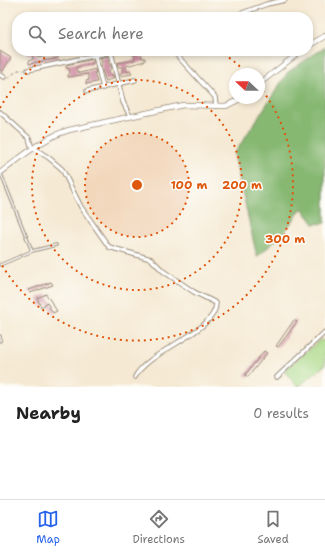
<!DOCTYPE html>
<style>
:root{--surface:#fff;--page:#f6f6f6;--text:#222;--muted:#767676;--line:#e0e0e0;--accent:#2563eb}
body{margin:0;font-family:"Shantell Sans",sans-serif;background:var(--page);color:var(--text)}
.compass{position:absolute;left:229px;top:68px;width:36px;height:36px;border-radius:50%;background:var(--surface);box-shadow:0 2px 6px #0003;rotate:292deg}
.list{margin:0;padding:0;list-style:none}
h2{display:flex;justify-content:space-between;align-items:center;height:52px;margin:0;padding:0 16px;font-size:17px}
h2 small{font-size:13px;font-weight:400;color:var(--muted)}
.icon{flex:none;width:22px;height:22px;fill:none;stroke:currentColor;stroke-width:2;stroke-linecap:round;stroke-linejoin:round}
.map{position:relative;flex:none;width:325px;height:387px;overflow:hidden}
.search{position:absolute;background:var(--surface);box-shadow:0 2px 6px #0003;left:12px;right:12px;top:12px;height:44px;display:flex;align-items:center;gap:10px;box-sizing:border-box;padding:0 14px;border-radius:16px;color:var(--muted);font-size:15px}
.sheet{height:112px;background:var(--surface)}
nav{display:flex;justify-content:space-around;align-items:center;box-sizing:border-box;height:56px;border-top:1px solid var(--line);background:var(--surface);font-size:11px;color:var(--muted)}
nav a{display:grid;justify-items:center;gap:2px}
nav .on{color:var(--accent)}
.map>svg:first-child{display:block}
.green{fill:#a8d885;stroke:#728152}
.forest{fill:#86b872;stroke:#607148}
.building{fill:#d292a7}
.lines{fill:none;stroke-linecap:round;stroke-linejoin:round}
.lane-casing{stroke:#988a78;stroke-width:3.5}
.street-casing{stroke:#988a78;stroke-width:5.5}
.secondary-casing{stroke:#988a78;stroke-width:6}
.path{stroke:#988a78;stroke-width:1;stroke-dasharray:3 3;stroke-linecap:butt}
.lane{stroke:#fff;stroke-width:1.5}
.street{stroke:#fff;stroke-width:3.5}
.secondary{stroke:#fff;stroke-width:4.5}
.ring{fill:none;stroke:#df570d;stroke-width:2;stroke-dasharray:2 4}
.centre{fill:#df570d;stroke:#fdfcf7;stroke-width:2}
.ring-label{font-size:12px;text-anchor:middle;font-weight:bold;fill:#df570d;stroke:#fdfcf7;stroke-width:3;stroke-linejoin:round;paint-order:stroke}
</style>
<div class="map">
<svg width="325" height="387" viewBox="0 0 325 387">
<rect width="100%" height="100%" fill="#fdfcf7"/>
<filter id="ink" filterUnits="userSpaceOnUse"><feTurbulence type="fractalNoise" baseFrequency=".025" numOctaves="2"/><feDisplacementMap in="SourceGraphic" scale="8" xChannelSelector="R" yChannelSelector="G"/><feConvolveMatrix kernelMatrix="1 2 1 2 8 2 1 2 1" color-interpolation-filters="sRGB"/></filter>
<filter id="wash" filterUnits="userSpaceOnUse"><feTurbulence type="fractalNoise" baseFrequency=".012" numOctaves="4" result="noise"/><feDisplacementMap in="SourceGraphic" scale="16" xChannelSelector="R" yChannelSelector="G"/><feGaussianBlur stdDeviation="0.9" result="paint"/><feColorMatrix in="noise" values="0 0 0 0 0 0 0 0 0 0 0 0 0 0 0 0 0 1.4 0 .05"/><feComposite in="paint" operator="in"/></filter>
<g filter="url(#wash)">
<rect width="100%" height="100%" fill="#f5e9d3"/>
<path class="green" d="M321,339L325,343V365L298,387L284,371Z"/>
<path class="forest" d="M325,47V223L314,224L302,208L284,233L257,257L234,154L288,72Z"/>
<g id="blocks">
<path class="building" d="M0,51L11,58L2,72L0,70Z
M27,51H36L38,58L54,54L58,55V58L29,64V61L33,59L32,54H27Z
M131,51H140L142,58H145V61L126,66L127,72L131,71L132,74L120,76V74L123,72L122,67H118L117,63L135,60L134,54H131Z
M109,56V65H111L112,68L109,70L110,75H113L114,78L106,81L101,67L102,61L99,58Z
M93,59V62L92,64L76,67L77,72L80,73L95,69L96,73H94L97,82L86,84V81L89,80L88,74L68,77V75L70,73L69,68H66V65Z
M51,282L53,285L30,293L29,290Z
M46,294L57,311L53,313L47,303L41,307L37,298Z
M294,320L297,322L278,347L276,346Z
M264,351L267,353L248,377L245,375Z"/>
</g>
</g>
<g filter="url(#ink)">
<use href="#blocks" fill-opacity="0" stroke="#988a78" stroke-width="1"/>
<g class="lines">
<g class="lane-casing">
<path id="lane" d="M1,174L32,251
M0,265L32,251L56,245
M0,336V341"/>
</g>
<g class="street-casing">
<path id="street" d="M217,17L237,15L267,4L285,0
M173,51L215,97L216,106
M95,55L103,88
M28,70L111,52L123,102L130,116
M0,75L4,77
M87,91L135,80
M0,112L29,138L32,149
M34,148L49,158L62,169L81,207L109,247L151,259L163,271L194,292L216,303C217,332 148,350 135,377
M277,377L325,332"/>
</g>
<g class="secondary-casing">
<path id="secondary" d="M308,46L325,36
M259,84L301,51
M0,173C22,157 42,138 69,130L183,105L226,106L242,98"/>
</g>
<path class="path" d="M8,78L18,70H24"/>
<use href="#lane" class="lane"/>
<use href="#street" class="street"/>
<use href="#secondary" class="secondary"/>
</g>
</g>
<circle cx="137" cy="185" r="52" fill="#df570d" fill-opacity=".12"/>
<g class="ring">
<circle cx="137" cy="185" r="52"/>
<circle cx="137" cy="185" r="105"/>
<path d="M0 108A157 157 0 0 1 55 51M219 51A157 157 0 0 1 248 74M259 86A157 157 0 1 1 0 262"/>
</g>
<circle cx="137" cy="185" r="6" class="centre"/>
<g class="ring-label">
<text x="189" y="189">100 m</text>
<text x="242" y="189">200 m</text>
<text x="285" y="243">300 m</text>
</g>
</svg>
<svg class="compass" viewBox="-18 -18 36 36"><path d="M0-13l5 13h-10z" fill="#e53935"/><path d="M0 13l5-13h-10z" fill="#767676"/></svg>
<div class="search"><svg class="icon" aria-label="search" viewBox="0 0 24 24"><circle cx="10" cy="10" r="6"/><path d="M15 15l6 6"/></svg>Search here</div>
</div>
<section class="sheet">
<h2>Nearby<small>0 results</small></h2>
<ul class="list">
</ul>
</section>
<nav>
<a class="on"><svg class="icon" aria-label="map" viewBox="0 0 24 24"><path d="M3 6l6-2 6 2 6-2v14l-6 2-6-2-6 2zM9 4v14M15 6v14"/></svg>Map</a>
<a><svg class="icon" aria-label="directions" viewBox="0 0 24 24"><path d="M12 3l9 9-9 9-9-9zM9 14v-3h6M13 9l2 2-2 2"/></svg>Directions</a>
<a><svg class="icon" aria-label="saved" viewBox="0 0 24 24"><path d="M7 4h10v16l-5-4-5 4z"/></svg>Saved</a>
</nav>
